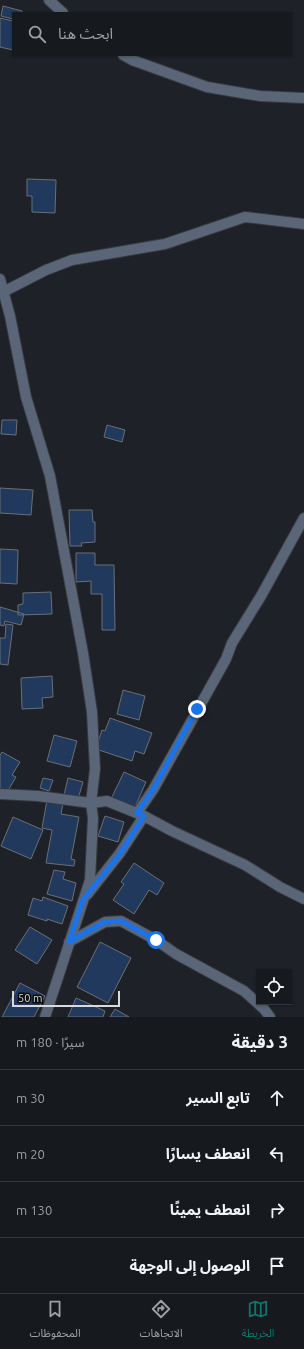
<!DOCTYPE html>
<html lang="ar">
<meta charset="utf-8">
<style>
:root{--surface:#16191d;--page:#1f2226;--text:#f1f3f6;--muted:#9ea0a4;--line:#35383b;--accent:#0f766e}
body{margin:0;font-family:Ubuntu,"Noto Sans Arabic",sans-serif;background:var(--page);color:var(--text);direction:rtl}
.controls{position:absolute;right:12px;bottom:12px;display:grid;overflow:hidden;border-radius:0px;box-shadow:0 1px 3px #0004}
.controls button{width:36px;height:36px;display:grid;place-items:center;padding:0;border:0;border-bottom:1px solid var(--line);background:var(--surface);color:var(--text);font:20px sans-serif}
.scale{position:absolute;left:12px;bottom:10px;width:108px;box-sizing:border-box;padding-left:4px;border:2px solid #d8dade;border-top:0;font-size:11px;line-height:14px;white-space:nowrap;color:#d8dade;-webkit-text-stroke:3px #090b0d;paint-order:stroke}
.stop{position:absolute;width:12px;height:12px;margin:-9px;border:3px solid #1a73e8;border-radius:50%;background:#fff}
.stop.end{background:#1a73e8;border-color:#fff;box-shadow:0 1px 4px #0008}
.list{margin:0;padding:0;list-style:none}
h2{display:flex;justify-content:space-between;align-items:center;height:52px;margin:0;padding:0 16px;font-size:17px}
h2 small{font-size:13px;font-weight:400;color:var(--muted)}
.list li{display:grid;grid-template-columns:26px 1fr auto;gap:12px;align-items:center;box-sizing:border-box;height:56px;padding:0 16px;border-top:1px solid var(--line)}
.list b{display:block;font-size:15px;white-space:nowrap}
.list em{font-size:13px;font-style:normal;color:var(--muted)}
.icon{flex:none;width:22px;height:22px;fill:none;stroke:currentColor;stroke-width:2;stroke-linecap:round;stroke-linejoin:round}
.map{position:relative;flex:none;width:304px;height:1017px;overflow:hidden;direction:ltr}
.search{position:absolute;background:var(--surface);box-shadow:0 1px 3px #0004;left:12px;right:12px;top:12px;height:44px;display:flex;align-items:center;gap:10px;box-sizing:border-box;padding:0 14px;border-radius:0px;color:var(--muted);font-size:15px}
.sheet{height:276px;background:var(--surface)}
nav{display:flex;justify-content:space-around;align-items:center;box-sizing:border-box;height:56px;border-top:1px solid var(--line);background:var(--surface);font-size:11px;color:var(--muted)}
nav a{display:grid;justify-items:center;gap:2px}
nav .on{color:var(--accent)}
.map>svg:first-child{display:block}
.building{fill:#20395d;stroke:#6b6f75}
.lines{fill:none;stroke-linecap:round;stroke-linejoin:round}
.minor-casing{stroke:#383b41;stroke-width:12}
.minor{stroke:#5a6678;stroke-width:10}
.route{stroke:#1a73e8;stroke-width:5}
</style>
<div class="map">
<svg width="304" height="1017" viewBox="0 0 304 1017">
<rect width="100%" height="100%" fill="#1e2127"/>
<path class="building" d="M3,6L22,11V13H13V19L1,16Z
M0,18L13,21V50L0,47Z
M27,179L56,180L55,213L32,212V196H27Z
M2,420H17L16,435L1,434Z
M107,425L125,430L122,442L104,437Z
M0,488L33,490L31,515L0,513Z
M69,510H92L93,522H95V542L81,543L82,546H70Z
M0,549L18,550L17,584L0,583Z
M76,553H95V565H114L115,630H102V594H91V581L76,582Z
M51,592L52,614L18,615V605L23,604V593Z
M0,607L24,614L21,625L5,621L4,626L0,625Z
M6,624L13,625L8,665L0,664V638H5Z
M52,676L53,697L42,698L43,708L22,709L21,678Z
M123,690L145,696L139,720L117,714Z
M110,718L152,733L144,754L135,751L132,761L96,749L102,730L105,731Z
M54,735L77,741L70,767L47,761Z
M2,752L20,762L12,775L16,777L7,792L0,788V755Z
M124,772L146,782L134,809L111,799Z
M43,778L53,780L49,791L40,788Z
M68,778L83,782L78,799L64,795Z
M47,800L63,803L61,814L79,817L71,859L75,860L74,866L46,863L52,830L42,828Z
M105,816L124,822L118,842L98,836Z
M13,817L43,830L31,859L1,846Z
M134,863L164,883L157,895L149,890L134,914L113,900L124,884L121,882Z
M54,870L65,872L63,879L76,883L72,901L47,894Z
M43,897L68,906L62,924L47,919V921L28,915L33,898L42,901Z
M30,927L52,940L37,964L15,950Z
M100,942L131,958L108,1003L77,987Z
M20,983L45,996L34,1017H2Z
M76,998L105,1011L103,1017H68Z
M115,1009L129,1017H110Z"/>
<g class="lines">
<g class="minor-casing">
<path id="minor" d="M49,0L63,13
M123,55L132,60L207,87L260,96L304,98
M0,279L10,316L26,397L50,476L83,653L92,712L95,769L91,803L93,818L90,880L45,1017
M3,292L46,270L72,260L165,244L245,217L304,224
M0,794L38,796L91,803L107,801L144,816L172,831L245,865L280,887L304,899
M137,813L153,790L226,659L232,643L261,596L304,518
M87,895L120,853L144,816
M69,942L105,922L121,921L156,940L176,954L244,991L264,1009L270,1017"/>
</g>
<use href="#minor" class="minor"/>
</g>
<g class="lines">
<path class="route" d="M156,940L121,921L105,922L69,942L83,900L120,854L144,816L137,813L153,790L197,709"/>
</g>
</svg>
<div class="controls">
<button><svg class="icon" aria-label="locate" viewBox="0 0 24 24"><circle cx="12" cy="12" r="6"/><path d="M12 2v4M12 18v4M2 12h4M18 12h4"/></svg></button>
</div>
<div class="scale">50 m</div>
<div class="stop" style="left:156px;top:940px"></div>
<div class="stop end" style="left:197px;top:709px"></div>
<div class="search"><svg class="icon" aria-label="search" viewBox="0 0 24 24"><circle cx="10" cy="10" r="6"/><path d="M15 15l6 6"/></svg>ابحث هنا</div>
</div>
<section class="sheet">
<h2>3 دقيقة<small>سيرًا · 180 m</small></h2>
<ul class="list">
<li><svg class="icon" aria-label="ahead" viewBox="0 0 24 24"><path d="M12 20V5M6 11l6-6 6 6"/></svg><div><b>تابع السير</b></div><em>30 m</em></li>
<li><svg class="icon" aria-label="left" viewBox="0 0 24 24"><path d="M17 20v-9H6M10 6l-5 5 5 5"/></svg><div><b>انعطف يسارًا</b></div><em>20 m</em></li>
<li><svg class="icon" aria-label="right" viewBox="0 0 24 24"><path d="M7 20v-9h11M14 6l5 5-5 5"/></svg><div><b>انعطف يمينًا</b></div><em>130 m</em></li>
<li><svg class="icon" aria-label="arrive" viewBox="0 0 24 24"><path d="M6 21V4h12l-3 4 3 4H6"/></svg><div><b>الوصول إلى الوجهة</b></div></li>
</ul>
</section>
<nav>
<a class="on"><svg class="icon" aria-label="map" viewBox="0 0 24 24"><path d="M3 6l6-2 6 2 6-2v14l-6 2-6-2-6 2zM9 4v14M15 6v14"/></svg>الخريطة</a>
<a><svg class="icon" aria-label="directions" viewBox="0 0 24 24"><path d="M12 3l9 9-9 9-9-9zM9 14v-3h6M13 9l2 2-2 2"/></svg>الاتجاهات</a>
<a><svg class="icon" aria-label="saved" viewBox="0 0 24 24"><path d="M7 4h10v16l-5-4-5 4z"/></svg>المحفوظات</a>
</nav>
